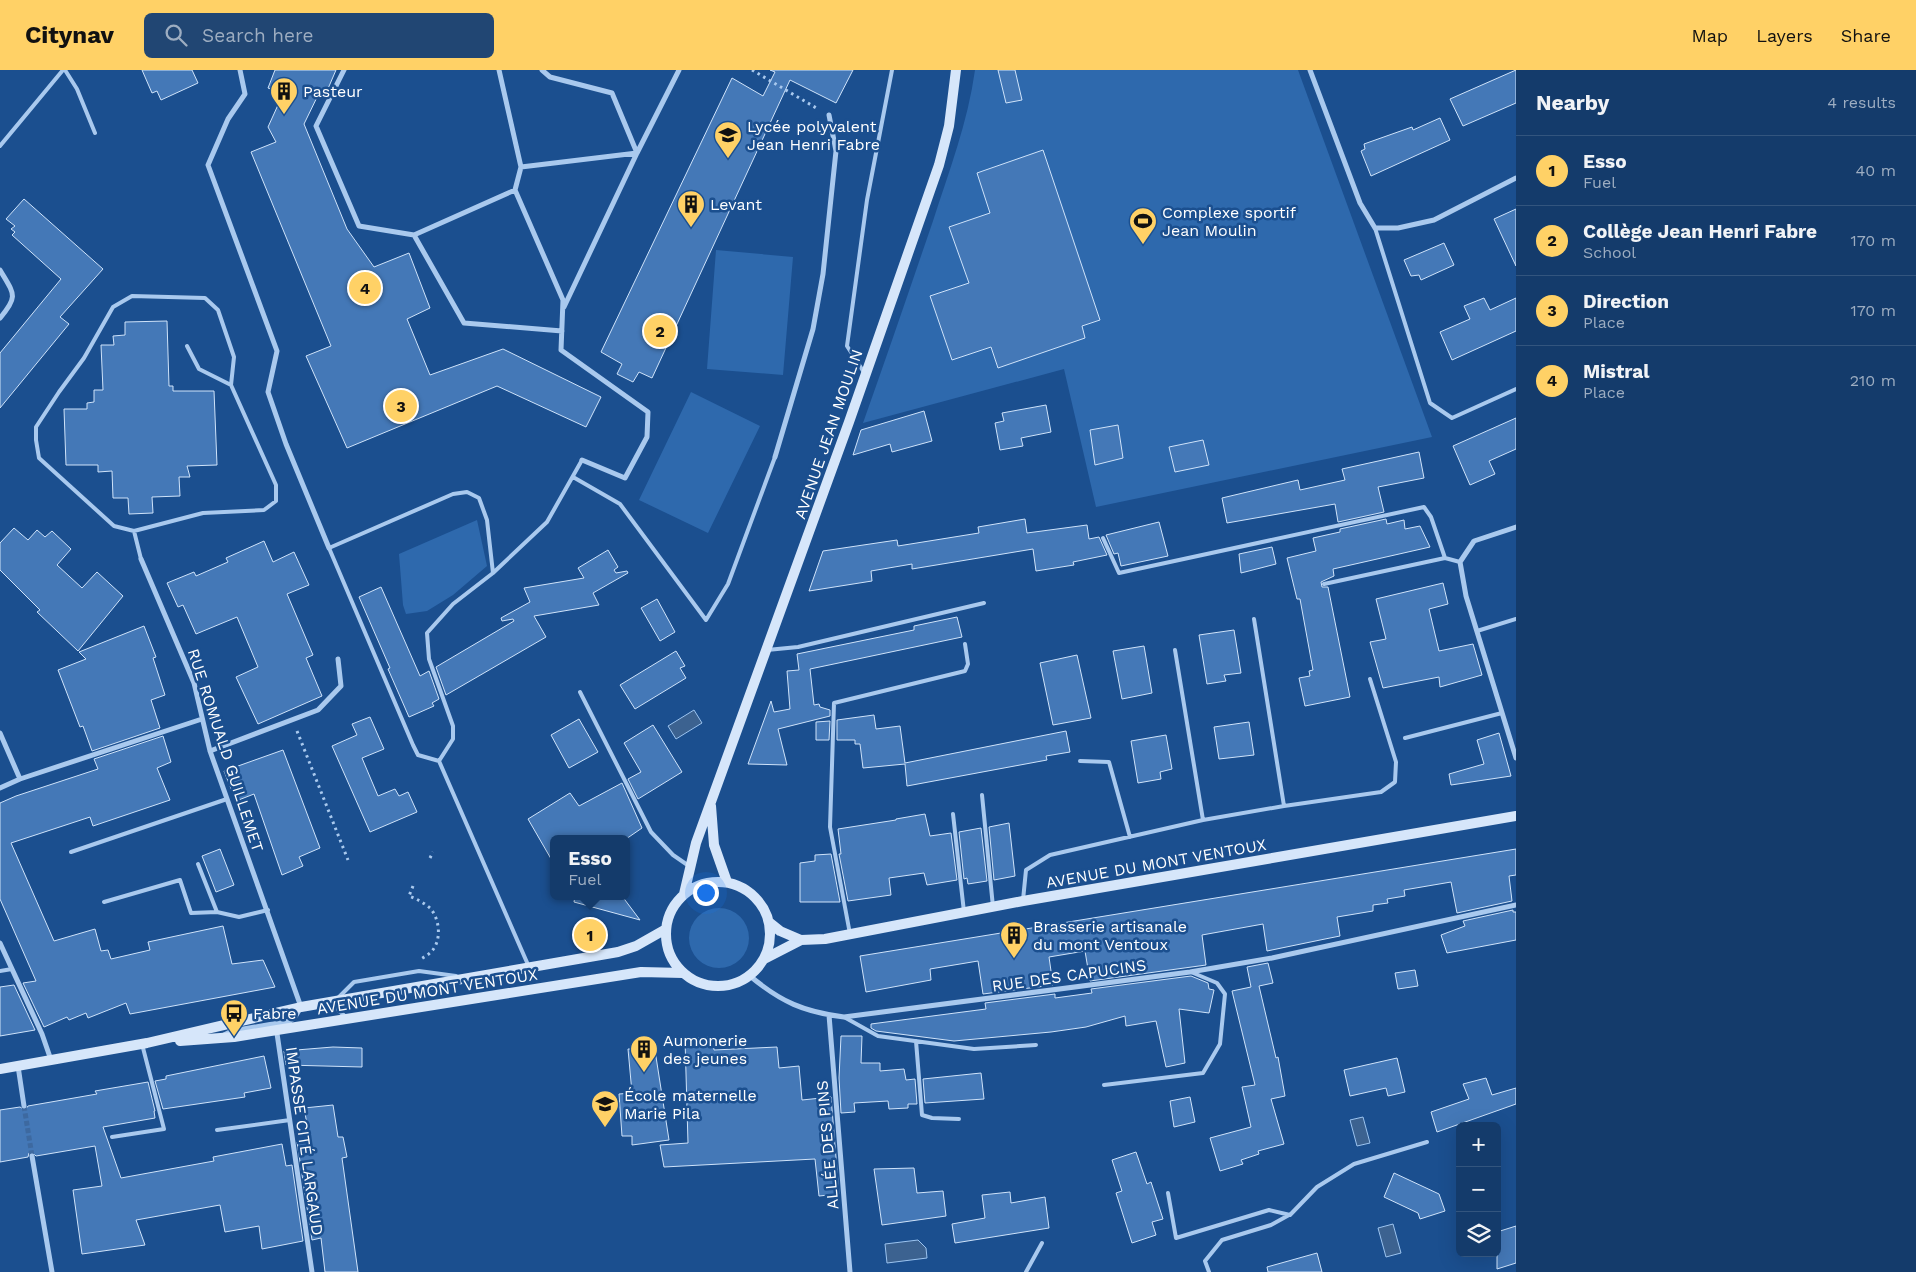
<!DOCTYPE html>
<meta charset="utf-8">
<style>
:root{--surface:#143b6b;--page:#214673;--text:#f1f3f6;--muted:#9dadc1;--line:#33557e;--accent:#ffd166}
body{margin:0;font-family:"Work Sans",sans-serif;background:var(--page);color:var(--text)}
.controls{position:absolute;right:15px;bottom:15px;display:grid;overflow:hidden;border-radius:8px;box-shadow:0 5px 20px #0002}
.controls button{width:45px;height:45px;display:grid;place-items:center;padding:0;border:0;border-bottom:1px solid var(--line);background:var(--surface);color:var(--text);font:25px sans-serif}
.you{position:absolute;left:705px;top:822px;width:18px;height:18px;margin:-12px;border:4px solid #fff;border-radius:50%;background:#1a73e8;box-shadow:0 0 0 8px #1a73e833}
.badge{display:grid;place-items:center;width:32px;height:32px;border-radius:50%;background:var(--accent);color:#111;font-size:16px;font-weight:700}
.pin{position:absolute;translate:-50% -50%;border:2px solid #fff;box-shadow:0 1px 5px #0006}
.popup{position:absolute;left:550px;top:765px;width:80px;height:65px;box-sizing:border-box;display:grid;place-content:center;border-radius:8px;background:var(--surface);filter:drop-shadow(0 1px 4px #0005);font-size:16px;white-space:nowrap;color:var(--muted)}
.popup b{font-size:19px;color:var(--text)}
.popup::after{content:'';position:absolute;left:50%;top:100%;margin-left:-10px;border:10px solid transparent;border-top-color:var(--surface)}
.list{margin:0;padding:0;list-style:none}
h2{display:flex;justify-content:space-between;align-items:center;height:65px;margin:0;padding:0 20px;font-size:21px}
h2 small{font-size:16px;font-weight:400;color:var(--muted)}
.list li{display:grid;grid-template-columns:32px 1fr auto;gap:15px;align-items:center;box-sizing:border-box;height:70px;padding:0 20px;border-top:1px solid var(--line)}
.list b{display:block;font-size:19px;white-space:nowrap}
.list p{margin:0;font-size:16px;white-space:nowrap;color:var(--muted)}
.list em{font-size:16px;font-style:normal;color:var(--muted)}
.icon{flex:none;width:28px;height:28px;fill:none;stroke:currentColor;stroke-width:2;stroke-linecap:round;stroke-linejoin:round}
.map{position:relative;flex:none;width:1516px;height:1202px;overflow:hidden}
header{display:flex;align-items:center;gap:30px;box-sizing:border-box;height:70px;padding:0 25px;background:var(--accent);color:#111}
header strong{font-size:24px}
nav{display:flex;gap:28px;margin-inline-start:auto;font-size:18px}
.search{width:350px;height:45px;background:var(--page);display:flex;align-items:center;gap:12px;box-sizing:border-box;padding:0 18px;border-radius:8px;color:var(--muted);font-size:19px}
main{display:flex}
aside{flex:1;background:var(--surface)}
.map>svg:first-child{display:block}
.green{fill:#2e69ad}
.water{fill:#3c6290;stroke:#9cc4f0}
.building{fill:#4478b7;stroke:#cfe3fa}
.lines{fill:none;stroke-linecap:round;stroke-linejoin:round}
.street-tunnel{stroke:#3d69a0;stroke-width:5;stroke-dasharray:5 2.5;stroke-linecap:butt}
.path{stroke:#a9c9ee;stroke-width:3;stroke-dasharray:2.5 4;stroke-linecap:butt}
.lane{stroke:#a9c9ee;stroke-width:4}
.street{stroke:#a9c9ee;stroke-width:5}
.secondary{stroke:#d6e6fa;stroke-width:10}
.labels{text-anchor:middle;stroke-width:5;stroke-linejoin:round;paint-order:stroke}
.poi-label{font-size:16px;fill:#fff;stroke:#1b4f8f;text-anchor:start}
.street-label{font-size:16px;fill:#fff;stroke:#1b4f8f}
</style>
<header>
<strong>Citynav</strong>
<div class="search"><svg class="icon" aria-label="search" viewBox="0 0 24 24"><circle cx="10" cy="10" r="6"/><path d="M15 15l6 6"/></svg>Search here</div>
<nav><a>Map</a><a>Layers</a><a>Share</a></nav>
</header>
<main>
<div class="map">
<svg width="1516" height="1202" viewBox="0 0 1516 1202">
<rect width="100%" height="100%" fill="#1b4f8f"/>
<path class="green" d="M975,0H1298L1432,367L1096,437L1064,299L863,353C887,286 910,218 933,151C949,101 968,52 975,0Z
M716,180L793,187L783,305L707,299Z
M691,322L760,356L708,463L639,430Z
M477,450L487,496L453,525L427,541L406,544L403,535L399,484Z
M689 868a30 30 0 1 1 60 0a30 30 0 1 1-60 0Z"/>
<path class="water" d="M694,640L702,653L676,669L668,656Z
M1363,1047L1370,1073L1357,1076L1350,1050Z
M1393,1154L1401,1183L1386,1187L1378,1158Z
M918,1170L926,1178L927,1188L887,1193L885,1174Z"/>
<path class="building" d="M142,0H192L198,13L161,30L157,21L152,23Z
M275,0H336L327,21L321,19L304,54L347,159L374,197L409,183L430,238L407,249L430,305L503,279L601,327L586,357L497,316L347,378L306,286L331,276L251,82L276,72L268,57L283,24L268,18Z
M770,0H853L836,33L790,10L652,308L639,302L633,312L617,304L622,294L601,282L732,8L763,26L775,2Z
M998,0H1015L1022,30L1006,33Z
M1516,0V33L1463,56L1450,29Z
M1440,48L1450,70L1371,106L1361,81L1365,79L1364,74L1412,57L1413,60Z
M1043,80L1100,250L1082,256L1085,268L998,298L991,277L952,290L930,226L969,213L949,157L990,143L977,103Z
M24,129L103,199L60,247L69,254L0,338V283L61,209L12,165L15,162L11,159L15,156L6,149Z
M1516,139V196L1494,149Z
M1444,173L1454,195L1421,210L1419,205L1411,206L1404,190Z
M1484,228L1490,240L1516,228V261L1452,290L1440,262L1470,249L1464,236Z
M167,251L169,316H173V321H214L217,395L187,396L190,407H179L180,426L152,427L153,443L129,444L128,428H113L112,401L98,402V395H66L64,339H87V333L94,332V320H103L101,275H114L113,266L125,265V252Z
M1046,335L1051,362L1021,368L1023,376L1000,380L995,353L1004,351L1002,343Z
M924,341L932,371L892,382L890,374L853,385L861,360Z
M1516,348V379L1489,391L1495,404L1470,415L1453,376Z
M1118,355L1123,388L1095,395L1090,360Z
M1203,370L1209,395L1175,402L1169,377Z
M1419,382L1424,408L1378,417L1384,442L1338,452L1335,434L1227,453L1222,428L1298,410L1300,420L1345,410L1342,399Z
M1025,449L1027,463L1087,455L1089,469L1099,467L1107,485L1073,492L1074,495L1036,501L1033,479L912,499V494L871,501L872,511L809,521L823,481L897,470L898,476L979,463L978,457Z
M1386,449L1387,454L1404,450L1405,459L1420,456L1430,477L1333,499L1334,506L1321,512L1322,517H1328L1350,627L1305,636L1299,608L1310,606L1309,601L1313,600L1300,529H1297L1287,488L1316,481L1313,468L1340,462V459Z
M1159,452L1168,486L1121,496L1118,483L1114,484L1106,465Z
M14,458L28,470L37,460L45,467L52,461L71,479L57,495L82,518L97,502L123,526L78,581L37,542L40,540L0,500V473Z
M264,471L273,492L294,482L309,515L287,524L313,585L306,588L322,626L258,654L236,607L258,597L237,547L196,564L183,535L178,537L167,513L194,502L196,506L228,492L226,488Z
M1272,477L1276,494L1241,503L1239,484Z
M608,480L618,497L614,500L616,503L627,501L628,503L593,523L599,535L534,546L546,567L446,625L436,597L514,551L513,549L502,551L501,548L530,532L524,518L584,508L578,498Z
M1443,513L1448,534L1429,539L1439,581L1473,574L1482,605L1440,617L1439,607L1383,618L1370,572L1386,569L1376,529Z
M381,517L420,606L429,601L439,629L432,633L434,636L409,647L388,599L390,598L359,527Z
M657,529L675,562L660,571L641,538Z
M957,547L962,567L810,599L814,635L819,634L820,637L830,640V646L778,659L787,695L748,694L771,631L774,642L790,639L787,601L799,600L797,584L914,560V556Z
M144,556L156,587L153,588L165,625L151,630L160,658L92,681L83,656L80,657L58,600L86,589L79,582Z
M1234,560L1241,603L1224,605L1226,611L1207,614L1199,565Z
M1144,576L1152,623L1122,629L1113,581Z
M676,581L685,596L680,598L686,608L635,639L620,615Z
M1077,585L1091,648L1053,655L1040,593Z
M874,645L876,659L900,656L905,693L1066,661L1070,682L1046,686L1047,690L907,716L905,694L863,698L860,674H855V670H837V650Z
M370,647L384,679L362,688L378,726L395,719L399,726L408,722L417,742L370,762L332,676L357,665L352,654Z
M579,649L598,682L569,698L551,665Z
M830,651L829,670H816V652Z
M1249,652L1254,685L1219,689L1214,657Z
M653,655L682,702L638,729L628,709L641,702L624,673Z
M1499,663L1511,706L1451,715L1449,704L1484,694L1477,670Z
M1166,665L1172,699L1160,702L1161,709L1138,713L1131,671Z
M163,666L171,692L157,698L170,730L93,756L90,747L11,773L54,871L95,859L101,881L108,880L111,889L150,880L148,872L223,856L232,894L263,890L275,917L130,944L126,933L88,948L86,943L69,950L67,947L44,957L23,913L36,911L0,829V733L16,726L98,699L94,689Z
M283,680L320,778L299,787L303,796L282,805L254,724L236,731L224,701Z
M622,713L642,758L626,769H554V794L528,749L570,723L579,736Z
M925,744L930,766L951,763L957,810L927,815L924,803L889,808L891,825L848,831L839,784H841L838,759L896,750V749Z
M1009,753L1015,806L994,810L989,757Z
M981,758L987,811L968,814L967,808L964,809L959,762Z
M220,779L234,815L216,822L202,786Z
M1516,779V805L1509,806L1512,831L1457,843L1451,812L1404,820L1405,826L1387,829L1388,833L1373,835V841L1337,847L1340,866L1325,869L1267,881L1263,854L1202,865L1206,895L1090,911L1085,881L1049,887L1053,915L983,924L978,891L930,899L931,910L866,922L860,886Z
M831,784L840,832H800V793L815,791V785Z
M575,826H622L640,850L574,832Z
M1513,840V842H1516V870L1447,883L1441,865L1465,856L1463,851Z
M1268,893L1273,913L1259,916L1276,988L1278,987L1285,1026L1271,1029L1284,1074L1258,1081L1259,1084L1241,1090L1243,1094L1220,1101L1210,1068L1251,1057L1242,1017L1255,1015L1232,921L1251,917L1247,897Z
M1415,900L1418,916L1398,919L1395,903Z
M1191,906L1208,913L1209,919L1214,920L1209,943L1179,939L1185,993L1166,997L1156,951L1126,956L1125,946L1086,957L1051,962L954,971L876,961L871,958V954L986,939L985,933L1055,924V928L1092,923L1091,919Z
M14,915L35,960L0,966V917Z
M841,966H862L861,993H880V1001L904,999L906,1010L915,1009L917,1034H908V1038L889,1039L888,1031L854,1033L855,1042L841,1043L839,1008Z
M713,967L714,980L777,977L779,998L799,996L802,1030L831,1027L839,1124L819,1126L815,1089L664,1097L660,1075L688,1073L685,969Z
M638,974H654L669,1070L632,1075V1066H622L619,1024L632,1023L628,979H638Z
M333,977L362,978V997L286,995L284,981Z
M264,986L271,1018L244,1023L245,1027L163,1039L155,1011L166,1009V1006Z
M1397,988L1405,1022L1388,1026L1386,1018L1350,1026L1344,1000Z
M981,1003L984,1029L925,1033L923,1009Z
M1486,1008L1492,1025L1516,1018V1034L1437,1062L1431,1042L1469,1029L1463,1014Z
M148,1012L155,1041H154L155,1048L103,1057L121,1108L214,1091L213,1087L282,1074L286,1096L292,1095L303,1171L262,1179L259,1156L225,1162L220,1135L136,1150L145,1175L82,1184L73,1120L102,1116L95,1076L36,1086L32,1082L29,1083L28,1087L0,1092V1040L20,1037L25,1040L28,1036L97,1024L95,1021Z
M1190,1027L1195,1052L1174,1057L1170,1031Z
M333,1035L338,1067H343L347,1087L342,1088L358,1202H325L321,1168L312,1170L297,1072L310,1070L304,1038Z
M1136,1082L1147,1114L1151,1112L1163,1149L1152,1152L1156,1165L1132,1173L1116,1123L1122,1121L1112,1090Z
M914,1098L917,1123L943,1121L946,1146L882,1155L874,1099Z
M1394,1103L1439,1124L1445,1141L1420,1149L1418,1143L1384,1127Z
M1010,1122L1011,1133L1045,1127L1049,1158L955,1173L952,1154L985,1148L982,1125Z
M1516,1156V1193L1497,1199V1162Z
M1317,1183L1322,1202H1268L1267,1197Z"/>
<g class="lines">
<path class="street-tunnel" d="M24,1036L32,1086"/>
<path class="path" d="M752,0L818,39
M297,661L348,790
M430,788L433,782
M413,816L409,826C417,829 424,833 430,838C440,849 442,871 431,882C428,885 424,887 421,889"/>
<path class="lane" d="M65,0L77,19L95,63
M0,76L63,0
M1375,158L1430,333L1452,348L1516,319
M132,226L205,228L218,240L234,287L231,315L276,415V431L264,440L203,443L134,461L114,456L39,388L36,370V357L59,322L84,288L113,237Z
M187,276L199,299L231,315
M865,304L847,276L867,130L892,0
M573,407L620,434L706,550L728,514L775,387
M134,461L141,489
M1103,468L1119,503L1424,437L1431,447L1445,488L1460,492
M493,503L487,450L479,428L467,422L453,424L329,478L413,675L418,685L439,691L529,897
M1324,514L1445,488
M1477,561L1516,549
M767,580L798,577L984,533
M1175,580L1203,750
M580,622L651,762L673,785L689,796
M1405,668L1502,643
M439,691L453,669V656L429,589L427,563L453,534L493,503L547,452L582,390
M1080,691L1109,692L1130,767
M982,725L993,837
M1284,736L1381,722L1395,712L1396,692L1370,609
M953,744L964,842
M71,782L227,729
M198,794L217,842L239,847L268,840
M1023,830L1026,800L1050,785L1203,750L1284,736L1254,549
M104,832L180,810L191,843L217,842
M850,864L830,757L834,633L965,601L968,594L965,574
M0,901L12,899
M338,928L354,912L419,901L456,906
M335,933L339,941L346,947
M844,947L878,966L974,979L1036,975
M916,971L922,1045L932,1048L959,1049
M1104,1015L1203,1003L1220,974L1225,924L1217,913L1191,902
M217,1060L290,1050
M112,1067L164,1059L142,974
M1168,1123L1176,1168L1269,1140L1290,1145L1317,1117L1354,1094L1427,1072
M1026,1202L1042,1173
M1209,1202L1205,1191L1222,1170L1271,1155L1289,1145"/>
<path class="street" d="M240,0L245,24L228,49L208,95L277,281L268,322L286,374L329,478
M344,0L316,56L359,156L414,165L515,120L563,230L561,280L648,342L647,367L625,408L582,390
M499,0L521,97L515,120
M542,0L550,7L612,23L637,83L564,237
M1310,0L1360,133L1375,158H1398L1434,150L1516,108
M521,97L637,83L679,0
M414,165L464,253L562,261
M0,200C14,224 19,226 0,248
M775,387L813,259L823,204L836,81L829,45
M1516,457L1474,471L1460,492L1466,526L1516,688
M141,489L194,613L210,681L301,937L295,947L290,951L232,961L224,965
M0,663L20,709
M210,681L318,640L341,616L338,589
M0,718L20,709L202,649
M0,873L42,964L51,990
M750,906C781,932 804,942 844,947L1190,902L1272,888L1516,835
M274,943L312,1202
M829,945L850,1202
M18,996L24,1036
M32,1086L52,1202"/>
<path class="secondary" d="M711,736L714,775L727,812
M666 864a52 52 0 1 1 104 0a52 52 0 1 1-104 0Z
M684,824L696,773L849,352L939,95L949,56L956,0
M770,853L780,861L801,870
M764,889L801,870L825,869L1023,831L1516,746
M180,971L234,967L277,960L641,902L683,903
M0,999L147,973L301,937L618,882L636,876L666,859"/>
</g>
<defs>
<g id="building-pin" transform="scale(1.4375)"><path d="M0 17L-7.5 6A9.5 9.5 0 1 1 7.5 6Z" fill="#ffd166" stroke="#1b4f8f"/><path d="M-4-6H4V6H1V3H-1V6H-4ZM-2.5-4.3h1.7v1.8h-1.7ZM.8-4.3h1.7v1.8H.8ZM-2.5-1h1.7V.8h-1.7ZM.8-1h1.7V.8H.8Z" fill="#111"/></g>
<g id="school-pin" transform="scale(1.4375)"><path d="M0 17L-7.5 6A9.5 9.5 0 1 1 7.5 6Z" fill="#ffd166" stroke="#1b4f8f"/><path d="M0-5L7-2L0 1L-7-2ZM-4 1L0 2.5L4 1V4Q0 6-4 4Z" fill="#111"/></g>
<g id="stadium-pin" transform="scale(1.4375)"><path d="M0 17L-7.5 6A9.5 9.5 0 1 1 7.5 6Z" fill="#ffd166" stroke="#1b4f8f"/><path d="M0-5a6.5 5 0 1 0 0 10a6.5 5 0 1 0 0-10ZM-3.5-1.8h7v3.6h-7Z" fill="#111"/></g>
<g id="bus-pin" transform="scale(1.4375)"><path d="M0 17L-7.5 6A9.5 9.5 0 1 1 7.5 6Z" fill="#ffd166" stroke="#1b4f8f"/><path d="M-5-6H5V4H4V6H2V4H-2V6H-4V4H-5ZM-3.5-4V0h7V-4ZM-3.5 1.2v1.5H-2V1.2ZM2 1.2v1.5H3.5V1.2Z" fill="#111"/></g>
</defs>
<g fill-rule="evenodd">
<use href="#building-pin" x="284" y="21"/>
<use href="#school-pin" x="728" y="65"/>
<use href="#building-pin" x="691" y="134"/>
<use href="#stadium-pin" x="1143" y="151"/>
<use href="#building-pin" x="1014" y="865"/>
<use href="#bus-pin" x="234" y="943"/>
<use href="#building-pin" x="644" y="979"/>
<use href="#school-pin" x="605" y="1034"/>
</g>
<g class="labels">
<g class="poi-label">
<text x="303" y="27">Pasteur</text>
<text x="747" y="62">Lycée polyvalent<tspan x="747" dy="18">Jean Henri Fabre</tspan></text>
<text x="710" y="140">Levant</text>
<text x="1162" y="148">Complexe sportif<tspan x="1162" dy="18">Jean Moulin</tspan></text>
<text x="1033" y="862">Brasserie artisanale<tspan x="1033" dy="18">du mont Ventoux</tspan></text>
<text x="253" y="949">Fabre</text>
<text x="663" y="976">Aumonerie<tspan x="663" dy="18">des jeunes</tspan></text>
<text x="624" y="1031">École maternelle<tspan x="624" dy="18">Marie Pila</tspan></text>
</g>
<g class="street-label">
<text transform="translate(828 364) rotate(-71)" y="6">AVENUE JEAN MOULIN</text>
<text transform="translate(226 680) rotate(72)" y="6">RUE ROMUALD GUILLEMET</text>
<text transform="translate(1156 793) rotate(-10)" y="6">AVENUE DU MONT VENTOUX</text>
<text transform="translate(1069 905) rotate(-8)" y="6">RUE DES CAPUCINS</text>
<text transform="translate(427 921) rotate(-9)" y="6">AVENUE DU MONT VENTOUX</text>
<text transform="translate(305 1071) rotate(82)" y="6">IMPASSE CITÉ LARGAUD</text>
<text transform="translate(827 1075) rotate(-95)" y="6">ALLÉE DES PINS</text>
</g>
</g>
</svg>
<div class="controls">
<button>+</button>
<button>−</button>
<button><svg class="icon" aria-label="layers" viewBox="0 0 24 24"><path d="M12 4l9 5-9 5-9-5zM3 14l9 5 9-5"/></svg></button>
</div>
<div class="you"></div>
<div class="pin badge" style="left:590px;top:865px">1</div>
<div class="popup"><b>Esso</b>Fuel</div>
<div class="pin badge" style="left:660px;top:261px">2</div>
<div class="pin badge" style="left:401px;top:336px">3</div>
<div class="pin badge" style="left:365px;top:218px">4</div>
</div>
<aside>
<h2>Nearby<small>4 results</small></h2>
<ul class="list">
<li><span class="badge">1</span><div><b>Esso</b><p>Fuel</p></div><em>40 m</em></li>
<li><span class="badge">2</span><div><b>Collège Jean Henri Fabre</b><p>School</p></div><em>170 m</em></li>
<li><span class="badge">3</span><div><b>Direction</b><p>Place</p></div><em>170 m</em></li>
<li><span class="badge">4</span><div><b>Mistral</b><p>Place</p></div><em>210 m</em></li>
</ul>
</aside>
</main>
